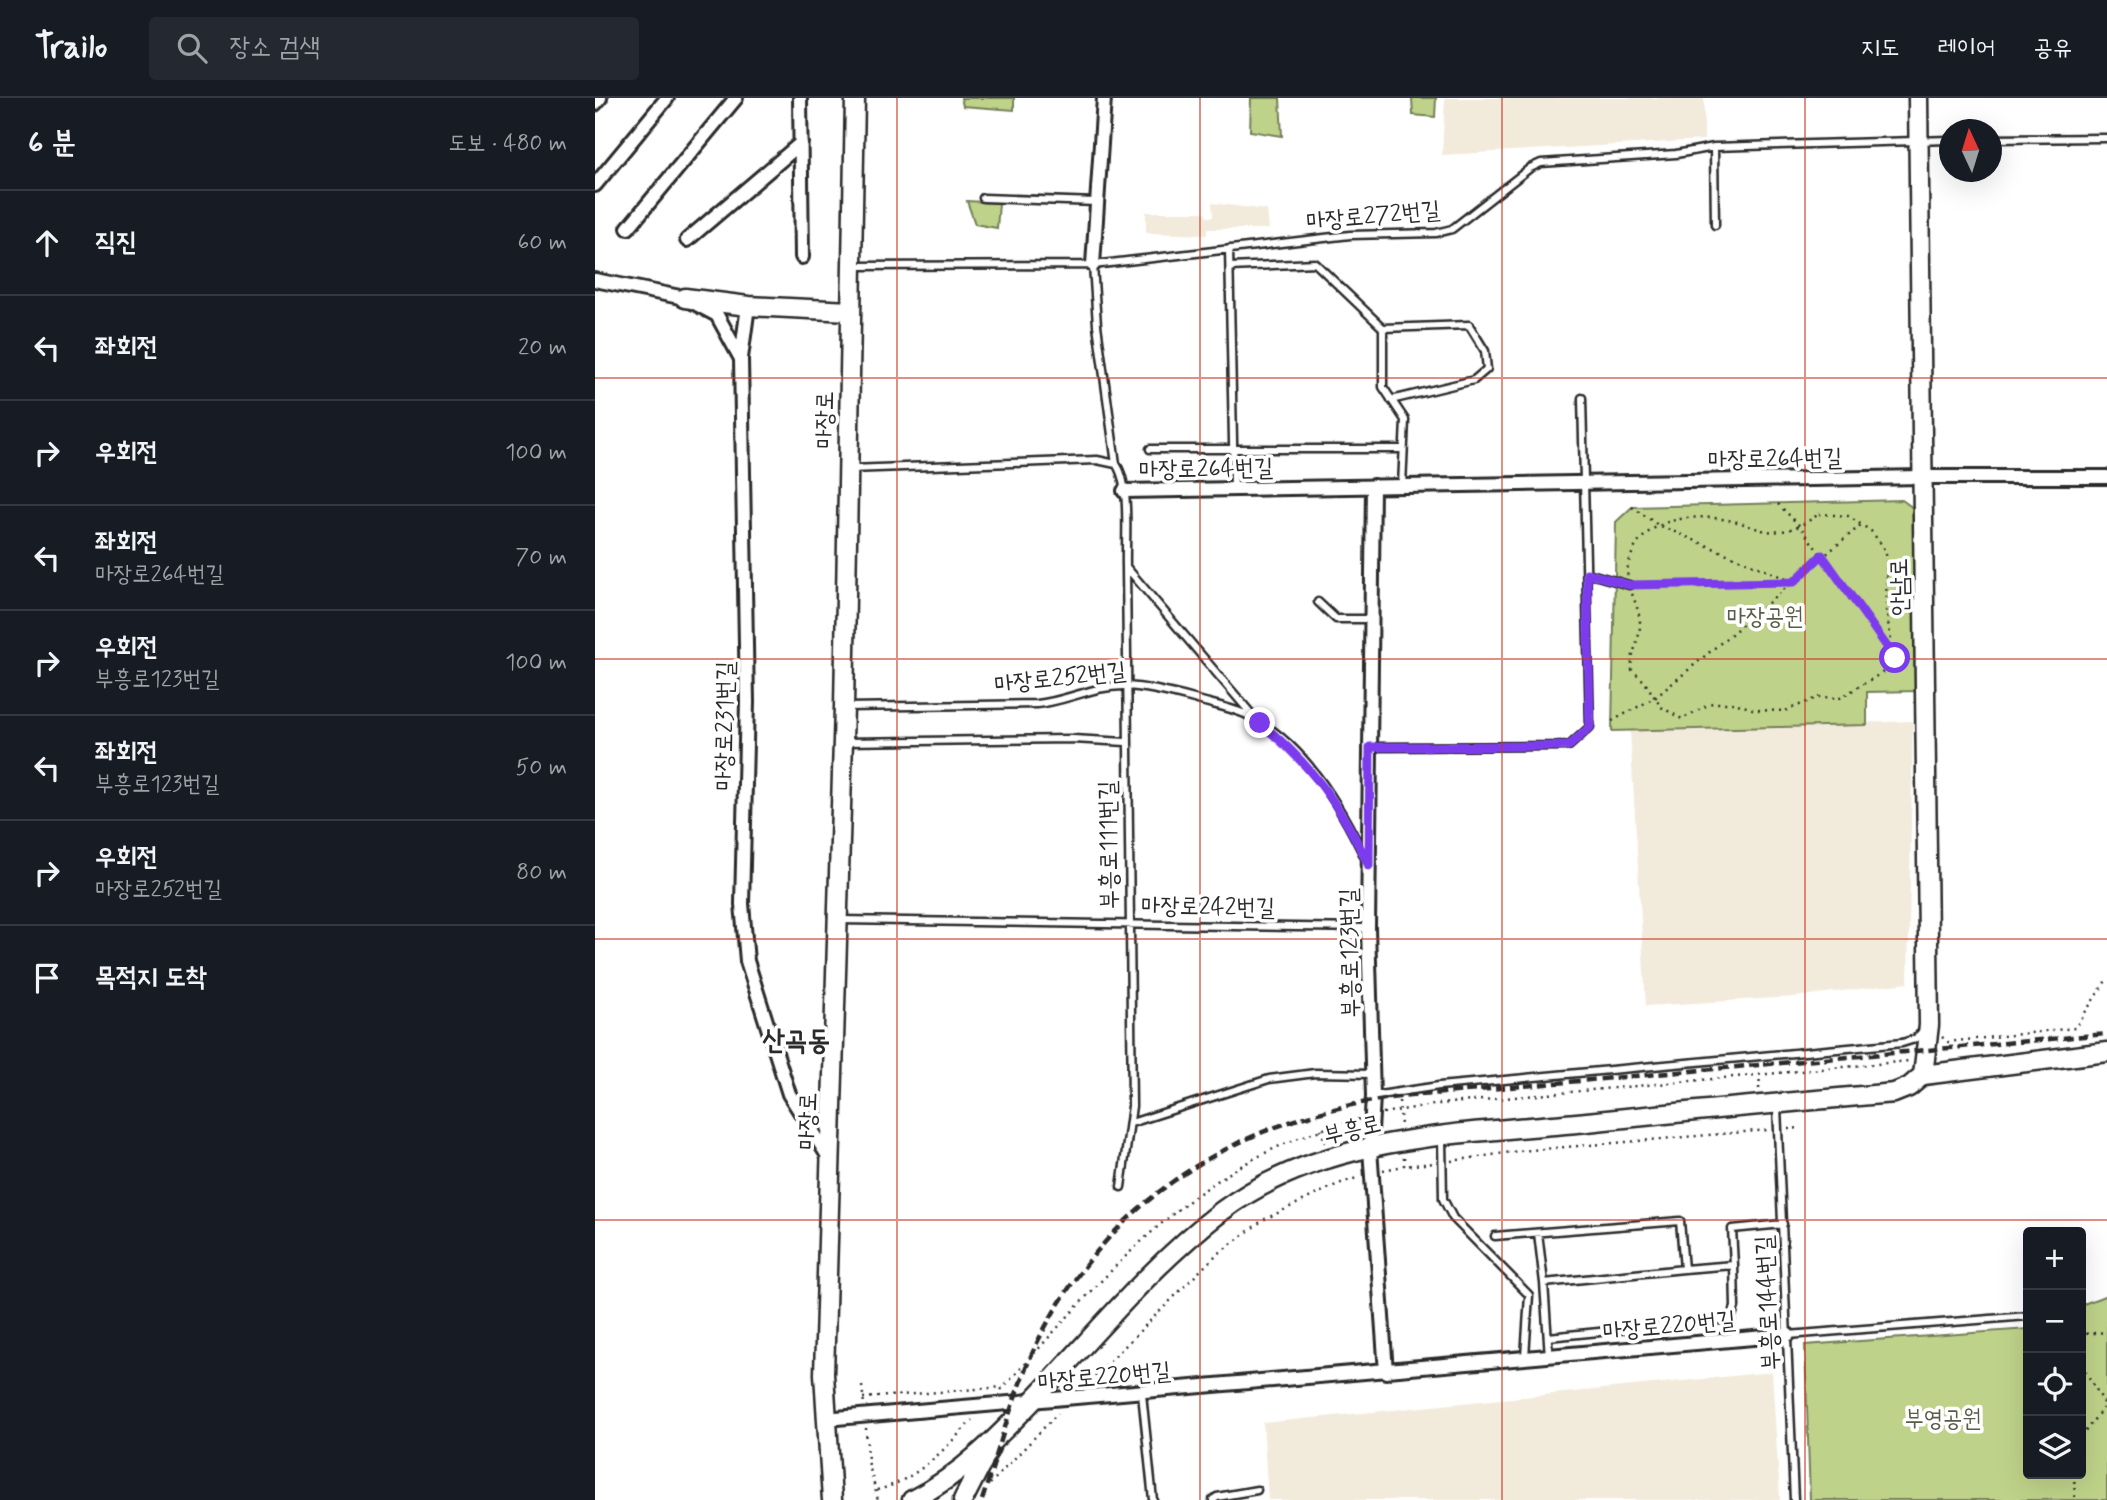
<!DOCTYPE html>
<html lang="ko">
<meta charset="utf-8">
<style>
:root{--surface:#171b24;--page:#242831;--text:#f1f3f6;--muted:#9ea1a6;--line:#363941}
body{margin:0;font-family:Mynerve,"Poor Story",sans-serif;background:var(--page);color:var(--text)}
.controls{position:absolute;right:21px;bottom:21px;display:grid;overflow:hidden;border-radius:7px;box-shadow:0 7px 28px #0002}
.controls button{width:63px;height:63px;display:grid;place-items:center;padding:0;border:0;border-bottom:2px solid var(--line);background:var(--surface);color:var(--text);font:35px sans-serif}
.compass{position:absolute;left:1344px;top:21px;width:63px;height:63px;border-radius:50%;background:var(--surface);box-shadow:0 7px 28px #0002;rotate:356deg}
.stop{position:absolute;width:21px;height:21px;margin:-16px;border:5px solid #7c3aed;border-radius:50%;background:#fff}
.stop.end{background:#7c3aed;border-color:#fff;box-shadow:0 2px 7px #0008}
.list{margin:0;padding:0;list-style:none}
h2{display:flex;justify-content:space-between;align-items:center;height:91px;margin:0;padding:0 28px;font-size:30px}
h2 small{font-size:23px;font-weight:400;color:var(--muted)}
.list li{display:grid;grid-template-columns:46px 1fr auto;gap:21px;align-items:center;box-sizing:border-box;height:105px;padding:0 28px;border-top:2px solid var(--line)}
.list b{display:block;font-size:26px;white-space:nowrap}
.list p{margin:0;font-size:23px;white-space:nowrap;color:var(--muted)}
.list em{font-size:23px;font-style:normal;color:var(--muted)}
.icon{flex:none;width:38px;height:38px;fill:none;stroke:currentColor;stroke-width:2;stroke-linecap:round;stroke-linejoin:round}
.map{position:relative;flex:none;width:1512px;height:1402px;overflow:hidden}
header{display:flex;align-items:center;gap:42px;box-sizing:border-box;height:98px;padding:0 35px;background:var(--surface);border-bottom:2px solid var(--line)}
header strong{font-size:33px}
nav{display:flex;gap:38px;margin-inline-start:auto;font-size:24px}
.search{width:490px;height:63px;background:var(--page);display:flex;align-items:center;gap:18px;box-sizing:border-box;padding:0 24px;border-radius:7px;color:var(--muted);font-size:26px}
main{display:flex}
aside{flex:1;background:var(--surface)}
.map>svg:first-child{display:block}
.built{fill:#f2ebdc}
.green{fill:#bed389;stroke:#747f5a;stroke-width:2}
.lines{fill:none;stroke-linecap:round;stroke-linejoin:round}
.lane-casing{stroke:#2b2b2b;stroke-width:11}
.street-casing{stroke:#2b2b2b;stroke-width:18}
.secondary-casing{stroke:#2b2b2b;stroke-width:23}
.path{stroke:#2b2b2b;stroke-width:2.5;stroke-dasharray:2 5;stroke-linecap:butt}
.lane{stroke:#fff;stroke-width:6}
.street{stroke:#fff;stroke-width:12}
.secondary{stroke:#fff;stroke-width:18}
.rail{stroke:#2b2b2b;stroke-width:4.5;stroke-dasharray:10 5;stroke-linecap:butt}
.route{stroke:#7c3aed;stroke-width:9}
.grid{fill:none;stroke:#c8321e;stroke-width:2;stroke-opacity:0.55}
.labels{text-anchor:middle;stroke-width:7;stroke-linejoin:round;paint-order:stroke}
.street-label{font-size:24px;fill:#2b2b2b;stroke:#fff}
.park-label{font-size:24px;fill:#575d47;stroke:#fff}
.quarter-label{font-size:28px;font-weight:bold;fill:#2b2b2b;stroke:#fff}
</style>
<header>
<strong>Trailo</strong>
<div class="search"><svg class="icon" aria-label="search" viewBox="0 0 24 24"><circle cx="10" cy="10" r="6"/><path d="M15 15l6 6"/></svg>장소 검색</div>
<nav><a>지도</a><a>레이어</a><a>공유</a></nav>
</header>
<main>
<aside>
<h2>6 분<small>도보 · 480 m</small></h2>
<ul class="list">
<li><svg class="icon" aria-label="ahead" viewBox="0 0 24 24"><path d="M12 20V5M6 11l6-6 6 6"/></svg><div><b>직진</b></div><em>60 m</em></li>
<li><svg class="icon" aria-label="left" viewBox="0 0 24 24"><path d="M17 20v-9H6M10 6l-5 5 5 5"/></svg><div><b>좌회전</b></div><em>20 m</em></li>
<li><svg class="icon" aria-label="right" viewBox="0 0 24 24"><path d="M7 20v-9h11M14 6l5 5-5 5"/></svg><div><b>우회전</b></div><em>100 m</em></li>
<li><svg class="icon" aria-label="left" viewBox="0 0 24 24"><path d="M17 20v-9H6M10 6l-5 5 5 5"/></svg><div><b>좌회전</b><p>마장로264번길</p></div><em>70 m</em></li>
<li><svg class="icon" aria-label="right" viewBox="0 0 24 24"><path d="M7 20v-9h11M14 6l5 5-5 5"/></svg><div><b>우회전</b><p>부흥로123번길</p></div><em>100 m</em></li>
<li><svg class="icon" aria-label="left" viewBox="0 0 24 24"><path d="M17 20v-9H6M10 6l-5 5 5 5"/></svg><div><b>좌회전</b><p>부흥로123번길</p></div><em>50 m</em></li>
<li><svg class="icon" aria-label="right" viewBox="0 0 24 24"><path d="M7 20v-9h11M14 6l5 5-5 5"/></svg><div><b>우회전</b><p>마장로252번길</p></div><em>80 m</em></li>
<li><svg class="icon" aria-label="arrive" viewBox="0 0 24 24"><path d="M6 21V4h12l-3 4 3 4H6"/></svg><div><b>목적지 도착</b></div></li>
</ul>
</aside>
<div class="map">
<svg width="1512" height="1402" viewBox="0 0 1512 1402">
<rect width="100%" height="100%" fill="#fff"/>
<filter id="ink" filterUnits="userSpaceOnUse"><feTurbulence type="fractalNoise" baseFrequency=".0143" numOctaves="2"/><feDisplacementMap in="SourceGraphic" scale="14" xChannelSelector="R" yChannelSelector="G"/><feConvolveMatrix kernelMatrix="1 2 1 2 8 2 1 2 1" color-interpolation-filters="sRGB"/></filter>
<g filter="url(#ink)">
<path class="built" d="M850,0H1109V42L847,57Z
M617,105L672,112L674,131H612V137L551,135V114H610L612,119H618Z
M1318,623L1313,885L1199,899L1051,908L1035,633Z
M1177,1274L1185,1402H673L668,1325Z"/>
<path class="green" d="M366,0H419V12L368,8Z
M656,0H685L687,38L655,33Z
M817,0H841L840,19L818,17Z
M372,103L404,105L402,130L380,126Z
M1307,402L1318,410L1323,593L1272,594V627L1017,633L1021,424L1037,409Z
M1512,1197V1402H1215L1210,1247L1433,1231V1376H1486V1207Z"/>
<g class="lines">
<g class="lane-casing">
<path id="lane" d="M1396,41L1512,40
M1119,49L1120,127
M388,100L502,104
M634,151L639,391
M498,167L502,227L521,366
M258,168L498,167L755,137L841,135L857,131L935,70L946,65L1081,56L1119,49L1354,42
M635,169L720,165L788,230V289L810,322L807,388
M788,230L874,227L890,253L892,271L879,282L796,302
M555,351H807
M255,371L502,362L521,366C536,386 530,443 531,469L537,1008L526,1089
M532,470L659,619
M992,475L1034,487
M723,504L741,521H777
M251,609L442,606C472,603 500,587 531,588C553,589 577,595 599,601C616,606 634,609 650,616C708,643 745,707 771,762
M250,644L478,641L531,644
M775,649L974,648L995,629L987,300
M244,822L772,830
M778,998L844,988L1307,945L1320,941L1329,932
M1182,1009L1199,1402
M536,1025L674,981L720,975L777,976
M847,1041L848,1101L858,1120L934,1197L930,1259
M943,1135L949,1185
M900,1138L1085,1123L1089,1171L949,1185L954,1259
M1089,1171L1139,1167L1137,1131L1188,1126
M1193,1237L1433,1218
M953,1239L1136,1221L1140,1209L1139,1167
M547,1296L558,1402
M618,1402L622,1399L662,1392"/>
</g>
<g class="street-casing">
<path id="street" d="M205,0L207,159
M0,6L5,0
M0,87L72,0
M33,130L141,0
M92,142L206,45
M498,167L509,0
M0,182L90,200L122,217L146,261L152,604L147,806L152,863L194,996L235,1061
M146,260L153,208
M778,388L773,830L778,998L775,1051L791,1274
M529,393L1327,379H1512
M230,1321L1193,1237"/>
</g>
<g class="secondary-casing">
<path id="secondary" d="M1323,0L1334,927L1328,977
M90,200L153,208L255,213
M1328,977L1512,954
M237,1402L229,1276L249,609L260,0
M317,1402C367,1377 407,1335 445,1295C503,1233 559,1165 627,1113C729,1036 870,1036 992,1024C1094,1013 1197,1004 1299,995L1314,989L1328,977
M368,1402L395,1349"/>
</g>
<path class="path" d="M1183,406L1205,428L1299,559
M1037,409L1063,427L1199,484
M1224,416L1253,418L1276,433L1287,447L1292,459L1291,512L1300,567L1245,600L1224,599L1190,613L1160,612L1140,605H1117L1087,621L1066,609L1049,583L1037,572C1035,555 1045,543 1045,526C1045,506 1029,488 1033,468C1044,419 1096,414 1138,423C1154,426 1168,436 1185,433C1200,432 1212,424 1224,416Z
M1045,486L1196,484
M1017,623L1061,599L1266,427
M1347,939L1353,944L1480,930L1512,881
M1164,991L1165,977
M804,1003L806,1028
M788,1015L844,1006L1314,963
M726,1031L730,1045
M1193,1031L1207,1030
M809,1059V1068L839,1065
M856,1063L924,1053L1173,1032
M788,1072L809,1068
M495,1283L619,1159L668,1122L743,1086L765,1079
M267,1288L269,1306
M406,1292C513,1176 603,1058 765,1021
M268,1300L408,1289
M271,1330L273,1363L283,1402
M1486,1339L1510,1307L1488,1269L1489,1236L1512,1234
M1479,1376L1480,1402
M395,1386L463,1315
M282,1392C322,1382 350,1351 377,1322"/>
<use href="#lane" class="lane"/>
<use href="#street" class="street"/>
<use href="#secondary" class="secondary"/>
<path class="rail" d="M387,1402C405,1349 419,1291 444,1241C517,1097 647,1019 804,999L1512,936"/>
</g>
</g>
<g class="lines" filter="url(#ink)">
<path class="route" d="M665,625C717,667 745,707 774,768L775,649L974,648L995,629L992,475L1034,487L1199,484L1227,457L1300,560"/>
</g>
<path class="grid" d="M302,0V1402M605,0V1402M907,0V1402M1210,0V1402M0,280H1512M0,561H1512M0,841H1512M0,1122H1512"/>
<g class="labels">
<g class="street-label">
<text transform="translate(778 117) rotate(-5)" y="8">마장로272번길</text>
<text transform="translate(229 322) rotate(-89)" y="8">마장로</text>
<text transform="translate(1180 360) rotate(-1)" y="8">마장로264번길</text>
<text transform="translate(611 370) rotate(-1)" y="8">마장로264번길</text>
<text transform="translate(1304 489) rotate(-91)" y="8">안남로</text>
<text transform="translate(465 579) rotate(-6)" y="8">마장로252번길</text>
<text transform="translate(129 628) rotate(-89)" y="8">마장로231번길</text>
<text transform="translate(513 747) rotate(-91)" y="8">부흥로111번길</text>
<text transform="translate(613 808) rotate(1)" y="8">마장로242번길</text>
<text transform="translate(754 855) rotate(-91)" y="8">부흥로123번길</text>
<text transform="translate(212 1023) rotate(-88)" y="8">마장로</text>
<text transform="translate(757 1031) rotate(-13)" y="8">부흥로</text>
<text transform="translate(1172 1205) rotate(-93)" y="8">부흥로144번길</text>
<text transform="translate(1074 1227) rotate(-5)" y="8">마장로220번길</text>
<text transform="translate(509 1278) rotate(-5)" y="8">마장로220번길</text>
</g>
<g class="park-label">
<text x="1170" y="526">마장공원</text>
<text x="1348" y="1328">부영공원</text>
</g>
<g class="quarter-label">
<text x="201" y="951">산곡동</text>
</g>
</g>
</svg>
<div class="controls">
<button>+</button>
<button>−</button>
<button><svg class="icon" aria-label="locate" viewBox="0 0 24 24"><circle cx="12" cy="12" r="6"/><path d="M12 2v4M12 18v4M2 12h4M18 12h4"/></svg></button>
<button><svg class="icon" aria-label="layers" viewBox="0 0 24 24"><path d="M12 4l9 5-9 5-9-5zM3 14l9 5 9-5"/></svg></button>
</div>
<svg class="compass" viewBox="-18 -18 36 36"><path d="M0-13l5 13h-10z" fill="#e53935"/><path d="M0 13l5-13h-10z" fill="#9ea1a6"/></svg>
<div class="stop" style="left:1300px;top:560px"></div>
<div class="stop end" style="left:665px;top:625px"></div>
</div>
</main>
